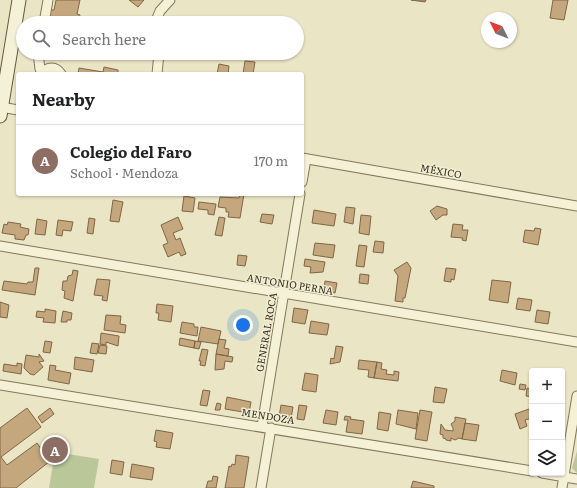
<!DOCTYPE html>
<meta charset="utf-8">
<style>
:root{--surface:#fff;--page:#f2f2f2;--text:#202124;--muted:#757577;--line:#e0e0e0;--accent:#111827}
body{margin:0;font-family:Literata,serif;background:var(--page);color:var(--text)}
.controls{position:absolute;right:12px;bottom:12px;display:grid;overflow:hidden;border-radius:4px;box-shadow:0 1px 3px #0004}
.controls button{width:36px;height:36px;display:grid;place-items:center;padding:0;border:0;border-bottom:1px solid var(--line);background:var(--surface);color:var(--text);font:20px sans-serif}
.compass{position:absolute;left:481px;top:12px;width:36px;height:36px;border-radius:50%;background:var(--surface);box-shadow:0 1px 3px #0004;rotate:312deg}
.you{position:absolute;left:243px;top:325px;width:14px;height:14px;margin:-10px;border:3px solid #fff;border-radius:50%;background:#1a73e8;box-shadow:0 0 0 6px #1a73e833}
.badge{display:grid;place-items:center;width:26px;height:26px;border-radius:50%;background:var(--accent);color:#fff;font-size:13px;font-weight:700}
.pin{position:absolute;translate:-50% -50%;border:2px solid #fff;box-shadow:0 1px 4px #0006}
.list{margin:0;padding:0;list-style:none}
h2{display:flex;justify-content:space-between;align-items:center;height:52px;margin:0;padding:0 16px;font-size:17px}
h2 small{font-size:13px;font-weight:400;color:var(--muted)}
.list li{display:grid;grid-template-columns:26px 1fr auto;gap:12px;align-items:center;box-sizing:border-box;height:72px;padding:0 16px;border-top:1px solid var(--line)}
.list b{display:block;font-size:15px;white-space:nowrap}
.list p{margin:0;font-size:13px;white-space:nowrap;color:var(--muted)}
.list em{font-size:13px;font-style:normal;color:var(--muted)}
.icon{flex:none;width:22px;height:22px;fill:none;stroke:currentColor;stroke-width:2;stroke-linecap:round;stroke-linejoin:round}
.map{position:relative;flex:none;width:577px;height:488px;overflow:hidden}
.search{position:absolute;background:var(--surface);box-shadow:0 1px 3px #0004;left:16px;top:16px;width:288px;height:44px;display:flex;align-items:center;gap:10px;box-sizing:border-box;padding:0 14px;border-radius:22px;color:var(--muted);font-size:15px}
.panel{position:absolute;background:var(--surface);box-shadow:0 1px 3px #0004;left:16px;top:72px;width:288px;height:124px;border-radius:4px}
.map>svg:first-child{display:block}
.green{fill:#bac799}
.building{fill:#c5a77e;stroke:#806644}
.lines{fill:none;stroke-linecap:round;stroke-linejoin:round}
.minor-casing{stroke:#83775c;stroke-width:11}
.secondary-casing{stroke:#655840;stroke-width:15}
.minor{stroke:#f5f1d7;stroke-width:9}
.secondary{stroke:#f5f1d7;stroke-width:13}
.labels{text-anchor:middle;stroke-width:3;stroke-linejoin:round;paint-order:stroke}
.street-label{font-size:10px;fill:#342d1f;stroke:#f2eed3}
</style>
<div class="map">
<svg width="577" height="488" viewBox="0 0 577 488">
<rect width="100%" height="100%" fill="#eae5c4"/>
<path class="green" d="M577,451V473L572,468Z
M55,452L99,459L94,488H49Z"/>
<path class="building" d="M56,0H80L77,14L80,15L78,23H47L50,10H54Z
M129,0H144L138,7Z
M411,0H426L425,2Z
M553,0H568L564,20L550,18Z
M245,61L255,62L253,74H243Z
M219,64L229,66L228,74H217Z
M104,67L118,70V74H78L79,68L103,72Z
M240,194H244L240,218L228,217L229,212H226V208L218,207L220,197L239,198Z
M184,196L195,198L193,212L182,211Z
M113,200L123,202L119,222L110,221Z
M199,202L216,204L214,215L208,214V210L198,209Z
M437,206L447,209V215H443L436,220L430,211Z
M346,207L355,208L353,224L344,222Z
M314,210L336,214L334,226L312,223Z
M262,214L274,215L272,224L260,222Z
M361,215L371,216L369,235L359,233Z
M178,217L183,229L173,233L176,240L180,238L186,254L181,256L179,252L168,257L163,245L168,243L161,225Z
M219,217L225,218L222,236L215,235Z
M89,218L95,219L93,234L87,233Z
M37,219L47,221L45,235L35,234Z
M58,220L73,222L71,231L63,230L62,236L56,235Z
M8,222L21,224L20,227L29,229L28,235H26L24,240L15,239V235L2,233L4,224L7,225Z
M453,224L463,225L462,230H468L466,241L462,240L463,238L451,237Z
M535,228L541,229L538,245L523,242L525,230L534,231Z
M375,241L384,242L383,253L373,252Z
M315,243L335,245L333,258L313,255Z
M359,245L367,246L364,267L356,266Z
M238,255L247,256L245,266L237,265Z
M305,259L325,262L323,272L310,273L311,267L304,266Z
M407,262L411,268L405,298H403V302L395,301L398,276L394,270Z
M35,268H39L35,295L2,290L4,281L27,284L28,282H33Z
M446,268L456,269L454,280L451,279V282L444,281Z
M73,270L78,271L73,301L64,298L65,291L62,290L63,281H67L68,276L72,275Z
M360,274L369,275L368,284L359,283Z
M97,279L110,280L107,301L102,300L103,296L94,295Z
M492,280L511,282L508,303L489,300Z
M325,281L337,283L335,293L324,291Z
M518,298L532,300L530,311L516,309Z
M0,302L9,305L7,318L0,317Z
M157,304L173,306L171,322L158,320L159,313H156Z
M294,308L308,310L305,324L292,322Z
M45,309L56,311L55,323L43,322L44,318L36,317L37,311L45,312Z
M537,310L550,312L548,324L535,322Z
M63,311L72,313L71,320H67V322H61Z
M106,315L121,316L120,324L126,325L125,333L104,330Z
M311,321L329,324L327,335L309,333Z
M182,322L194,324V327H198L197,336L180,333Z
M201,327L221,331L218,344L198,341Z
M101,333L119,336L118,346L106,342V345L100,344Z
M180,338L195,341L194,348L179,345Z
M219,339L226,340L224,348L229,349L228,356L216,354Z
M45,341L52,342L50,353L43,352Z
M195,341L201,342L199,349L194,348Z
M92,343L99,344L97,354L90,353Z
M100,345L107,346L106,354L98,353Z
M336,346L343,347L340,362L330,364L331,358L334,359Z
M202,349L208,350L205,366L200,365L201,361H199Z
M39,354L44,361L39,362L43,367L34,375L30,374L24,368L26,355L39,357Z
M216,354L233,357L232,362L225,361L224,369L215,370Z
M75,357L94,360L92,372L74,369Z
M359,360L377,362L374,378L368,377L369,370L358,369Z
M377,362L382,363L381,369L387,370L386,374L394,375V371L399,372L398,381L374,378Z
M17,363L22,364L21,374L3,371L4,364L17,366Z
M50,365L56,366L55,370L71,373L69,384L48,380Z
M502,370L517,373L515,385L500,381Z
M305,373L318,375L316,392L302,390Z
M520,384L526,385L525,390L519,389Z
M435,387L447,389L444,403L433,402Z
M527,388L532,389V397L526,396Z
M203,390L210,391L207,406L200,405Z
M227,397L251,402L249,413L225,409Z
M217,403L221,404L220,410H215Z
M281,405L293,407L291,419L279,417Z
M299,405L307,406L304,420L297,419Z
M27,408L41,427L1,457L7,465L37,443L50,461L16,488H0V428Z
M50,408L54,414L42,423L38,417Z
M532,408V418L525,420L527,426L520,429L515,414Z
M326,410L338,412L336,425L323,423Z
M398,410L418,413L416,429L396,424Z
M420,410L432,412L427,441L415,439Z
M379,412L391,414L388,431L377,429Z
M345,416L351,417L350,419L364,421L362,434L346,432L348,420H344Z
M455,417L466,419L462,439L459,438L455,440L451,438V441L446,440V439L443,438V435L440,434L441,424L445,430L453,431V428L451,424L455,421Z
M465,423L479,425L476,441L462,439Z
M156,430L173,433L170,449L156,447L157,442L154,441Z
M236,455L249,457L244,488H225L229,466L231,467L232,464L235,465Z
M112,460L124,462L122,475L110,473Z
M132,464L154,468L152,480L130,477Z
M213,476L218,477L216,488H206L208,481H212Z
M413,481L434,486V488H411Z"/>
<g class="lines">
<g class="minor-casing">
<path id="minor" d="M44,23L48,0
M155,23L160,11L170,0
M38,53L40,69L44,71
M42,74C47,66 56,66 61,74
M157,74L159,53
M1,107L18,110
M302,158L577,206
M302,182L306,159
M0,246L577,342
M0,385L532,471
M262,426L300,194
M542,473L577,479
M261,488L271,428
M562,488L577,396"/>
</g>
<g class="secondary-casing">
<path id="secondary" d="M0,116L19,0"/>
</g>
<use href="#minor" class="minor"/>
<use href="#secondary" class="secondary"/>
</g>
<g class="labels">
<g class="street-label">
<text transform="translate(441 171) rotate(10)" y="4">MÉXICO</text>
<text transform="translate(290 284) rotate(9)" y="4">ANTONIO PERNA</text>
<text transform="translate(266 332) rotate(-80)" y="4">GENERAL ROCA</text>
<text transform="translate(268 416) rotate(9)" y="4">MENDOZA</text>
</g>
</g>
</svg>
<div class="controls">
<button>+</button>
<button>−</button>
<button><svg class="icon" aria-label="layers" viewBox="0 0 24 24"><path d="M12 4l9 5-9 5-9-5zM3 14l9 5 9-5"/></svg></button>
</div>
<svg class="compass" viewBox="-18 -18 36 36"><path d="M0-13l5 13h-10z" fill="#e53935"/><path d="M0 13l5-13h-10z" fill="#757577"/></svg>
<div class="you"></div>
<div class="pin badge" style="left:55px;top:450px;background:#8d6e63">A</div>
<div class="search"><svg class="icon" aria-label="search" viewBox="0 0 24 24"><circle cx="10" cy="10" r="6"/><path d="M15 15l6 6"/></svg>Search here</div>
<section class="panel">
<h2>Nearby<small></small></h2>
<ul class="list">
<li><span class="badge" style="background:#8d6e63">A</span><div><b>Colegio del Faro</b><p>School · Mendoza</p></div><em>170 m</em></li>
</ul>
</section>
</div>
